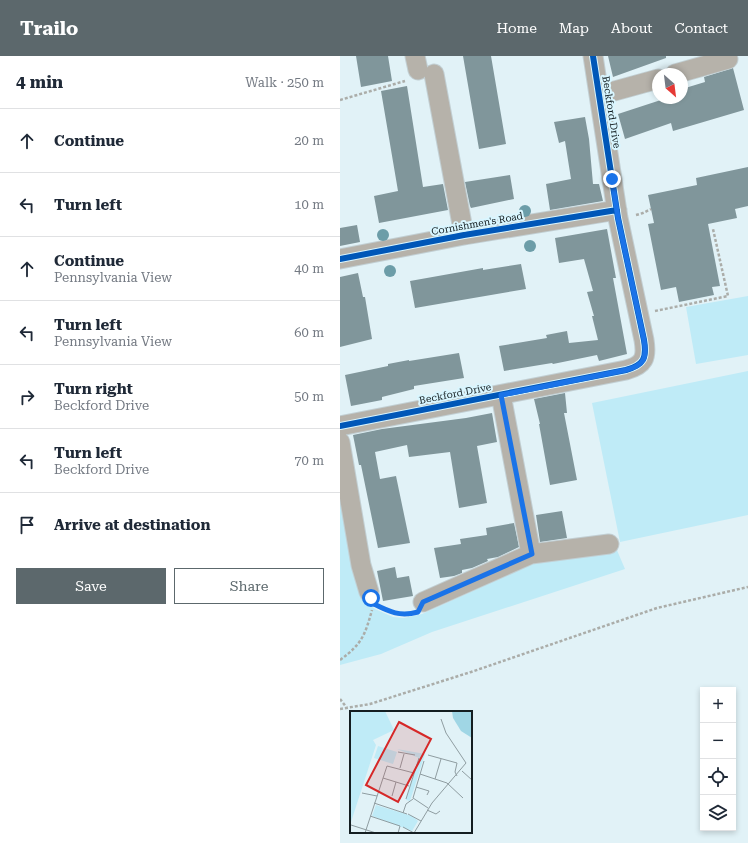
<!DOCTYPE html>
<meta charset="utf-8">
<style>
:root{--surface:#fff;--page:#f2f2f3;--text:#1f2937;--muted:#747a83;--line:#e0e1e3;--accent:#5c686c}
body{margin:0;font-family:"Roboto Serif",serif;background:var(--page);color:var(--text)}
.controls{position:absolute;right:12px;bottom:12px;display:grid;overflow:hidden;border-radius:0px;box-shadow:0 2px 6px #0003}
.controls button{width:36px;height:36px;display:grid;place-items:center;padding:0;border:0;border-bottom:1px solid var(--line);background:var(--surface);color:var(--text);font:20px sans-serif}
.compass{position:absolute;left:312px;top:12px;width:36px;height:36px;border-radius:50%;background:var(--surface);box-shadow:0 2px 6px #0003;rotate:152deg}
.stop{position:absolute;width:12px;height:12px;margin:-9px;border:3px solid #1a73e8;border-radius:50%;background:#fff}
.stop.end{background:#1a73e8;border-color:#fff;box-shadow:0 1px 4px #0008}
.list{margin:0;padding:0;list-style:none}
h2{display:flex;justify-content:space-between;align-items:center;height:52px;margin:0;padding:0 16px;font-size:17px}
h2 small{font-size:13px;font-weight:400;color:var(--muted)}
.list li{display:grid;grid-template-columns:26px 1fr auto;gap:12px;align-items:center;box-sizing:border-box;height:64px;padding:0 16px;border-top:1px solid var(--line)}
.list b{display:block;font-size:15px;white-space:nowrap}
.list p{margin:0;font-size:13px;white-space:nowrap;color:var(--muted)}
.list em{font-size:13px;font-style:normal;color:var(--muted)}
.actions{display:flex;gap:8px;padding:12px 16px}
.actions a{flex:1;padding:9px 0;border:1px solid var(--accent);border-radius:0px;text-align:center;font-size:14px;color:var(--accent)}
.actions .main{background:var(--accent);color:#fff}
.icon{flex:none;width:22px;height:22px;fill:none;stroke:currentColor;stroke-width:2;stroke-linecap:round;stroke-linejoin:round}
.map{position:relative;flex:none;width:408px;height:787px;overflow:hidden}
header{display:flex;align-items:center;gap:24px;box-sizing:border-box;height:56px;padding:0 20px;background:var(--accent);color:#fff}
header strong{font-size:19px}
nav{display:flex;gap:22px;margin-inline-start:auto;font-size:14px}
main{display:flex}
aside{flex:1;background:var(--surface)}
.map>svg:first-child{display:block}
.green{fill:#bfebf7}
.building{fill:#80969b}
.lines{fill:none;stroke-linecap:round;stroke-linejoin:round}
.minor-casing{stroke:#c2cfd3;stroke-width:21}
.path{stroke:#abada9;stroke-width:2.5;stroke-dasharray:3 2;stroke-linecap:butt}
.minor{stroke:#b6b2aa;stroke-width:19}
.cycleway-casing{stroke:#d9f6ff;stroke-width:8}
.cycleway{stroke:#0057b8;stroke-width:6}
.tree{fill:#6c9da8}
.route{stroke:#1a73e8;stroke-width:5}
.labels{text-anchor:middle;stroke-width:4;stroke-linejoin:round;paint-order:stroke}
.street-label{font-size:10px;fill:#141e21;stroke:#d9f6ff}
.inset-road{fill:none;stroke:#8f9da1;stroke-width:1}
.view{fill:#d62828;fill-opacity:0.15;stroke:#d62828;stroke-width:2}
.inset-edge{fill:none;stroke:#141e21;stroke-width:2}
</style>
<header>
<strong>Trailo</strong>
<nav><a>Home</a><a>Map</a><a>About</a><a>Contact</a></nav>
</header>
<main>
<aside>
<h2>4 min<small>Walk · 250 m</small></h2>
<ul class="list">
<li><svg class="icon" aria-label="ahead" viewBox="0 0 24 24"><path d="M12 20V5M6 11l6-6 6 6"/></svg><div><b>Continue</b></div><em>20 m</em></li>
<li><svg class="icon" aria-label="left" viewBox="0 0 24 24"><path d="M17 20v-9H6M10 6l-5 5 5 5"/></svg><div><b>Turn left</b></div><em>10 m</em></li>
<li><svg class="icon" aria-label="ahead" viewBox="0 0 24 24"><path d="M12 20V5M6 11l6-6 6 6"/></svg><div><b>Continue</b><p>Pennsylvania View</p></div><em>40 m</em></li>
<li><svg class="icon" aria-label="left" viewBox="0 0 24 24"><path d="M17 20v-9H6M10 6l-5 5 5 5"/></svg><div><b>Turn left</b><p>Pennsylvania View</p></div><em>60 m</em></li>
<li><svg class="icon" aria-label="right" viewBox="0 0 24 24"><path d="M7 20v-9h11M14 6l5 5-5 5"/></svg><div><b>Turn right</b><p>Beckford Drive</p></div><em>50 m</em></li>
<li><svg class="icon" aria-label="left" viewBox="0 0 24 24"><path d="M17 20v-9H6M10 6l-5 5 5 5"/></svg><div><b>Turn left</b><p>Beckford Drive</p></div><em>70 m</em></li>
<li><svg class="icon" aria-label="arrive" viewBox="0 0 24 24"><path d="M6 21V4h12l-3 4 3 4H6"/></svg><div><b>Arrive at destination</b></div></li>
</ul>
<div class="actions"><a class="main">Save</a><a>Share</a></div>
</aside>
<div class="map">
<svg width="408" height="787" viewBox="0 0 408 787">
<rect width="100%" height="100%" fill="#e1f2f7"/>
<path class="green" d="M408,240V299L356,308L346,251Z
M408,315V459L280,486L252,347Z
M0,444L14,512L25,544L35,553L53,561L64,562L82,558L144,530L152,521L199,504L276,492L285,513L92,576L41,598L0,609Z"/>
<path class="building" d="M16,0H48L52,25L21,31Z
M123,0H151L166,88L139,93Z
M268,0H326V2L273,21Z
M393,12L404,54L333,75L331,67L285,83L278,58L327,42H342V33L365,26L364,21Z
M67,30L83,131L103,128L108,154L39,167L34,140L58,135L41,35Z
M245,61L249,83L253,128H259L263,145L210,154L206,128L231,123L225,85L219,87L214,66Z
M408,111V150L395,153L397,162L368,168L380,230L372,231L374,239L339,246L336,231L321,234L308,168L314,167L308,139L357,129L356,122Z
M170,119L174,143L131,152L130,150L125,126Z
M17,169L20,186L0,190V172Z
M267,173L276,222H273L287,298L259,305L257,299L213,308L212,307L164,315L159,290L207,282L206,279L227,275L229,287L258,284L252,260H254L247,236L253,235L244,203L219,207L215,182Z
M181,208L186,233L75,252L70,225L143,212V214Z
M18,217L23,241H25L32,283L0,291V221Z
M119,297L124,322L74,330V333L42,341V344L11,350L5,319L48,310V308L69,304V305Z
M225,337L227,357H224L237,424L210,429L199,368H200L194,343Z
M152,357L157,386L137,390L147,447L119,452L110,396L69,401L67,389L35,396L40,423L56,420L70,487L38,492L21,409H19L13,379L42,373L126,362Z
M222,455L227,482L200,486L196,459Z
M174,467L179,491L158,501L147,503L148,505L132,512L122,514V517L114,520L100,522L94,492L121,488L120,483L147,479L146,472Z
M55,511L57,522L69,520L73,540L43,545L37,515Z"/>
<g class="lines">
<g class="minor-casing">
<path id="minor" d="M75,0L78,14
M94,18L124,179
M335,18L388,3
M260,39L318,23
M0,203L124,179L277,154
M161,339L191,498
M0,370L286,314C304,309 307,302 304,284L278,162L253,0
M0,386L21,509L29,536
M83,546L191,498L269,488"/>
</g>
<path class="path" d="M0,44L65,25
M296,159L303,157L311,153
M315,255L388,240L373,173
M38,551L56,558L69,559
M0,604C22,588 25,579 32,554
M0,643L7,652
M0,653L30,648L131,616L317,552L408,531"/>
<use href="#minor" class="minor"/>
<g class="cycleway-casing">
<path id="cycleway" d="M0,203L124,179L277,154
M0,370L286,314C304,309 307,302 304,284L278,162L253,0"/>
</g>
<use href="#cycleway" class="cycleway"/>
</g>
<g class="tree">
<circle cx="185" cy="155" r="6"/>
<circle cx="43" cy="179" r="6"/>
<circle cx="190" cy="190" r="6"/>
<circle cx="50" cy="215" r="6"/>
</g>
<g class="lines">
<path class="route" d="M31,542L34,548C50,556 60,561 78,556L83,546L192,498L161,339L286,314C305,309 307,302 304,284L278,162L272,123"/>
</g>
<g class="labels">
<g class="street-label">
<text transform="translate(272 56) rotate(81)" y="4">Beckford Drive</text>
<text transform="translate(137 167) rotate(-10)" y="4">Cornishmen's Road</text>
<text transform="translate(115 337) rotate(-11)" y="4">Beckford Drive</text>
</g>
</g>
<g transform="translate(10 655)">
<rect width="122" height="122" fill="#e1f2f7"/>
<path d="M0,0H35L44,19L23,29L26,34L0,114ZM28,35L47,41L43,53L24,47ZM47,38L75,43L60,90L56,89L69,47ZM26,94L62,105L68,110L62,120L22,105Z" fill="#bfebf7"/>
<path d="M102,0H122V27L111,20L103,7Z" fill="#a0d6e5"/>
<path class="inset-road" d="M91,8L96,22L116,52M48,41L65,44M78,44L107,52L105,61L107,65M74,50L63,87L78,97M50,57L54,43M112,60L122,69M70,63L97,72L113,87M33,67L59,75M85,68L91,48M66,76L79,80L77,84M12,82L27,85M42,85L46,71M56,88L69,47M24,92L57,103M77,99L86,103L90,100M53,102L56,93L63,88M58,103L71,110M20,105L50,115L48,122M1,114L26,122M53,116L64,122M15,122L37,55L64,62M64,122L82,92L116,52"/>
<path class="view" d="M49,11L81,28L48,91L16,74Z"/>
<rect width="122" height="122" class="inset-edge"/>
</g>
</svg>
<div class="controls">
<button>+</button>
<button>−</button>
<button><svg class="icon" aria-label="locate" viewBox="0 0 24 24"><circle cx="12" cy="12" r="6"/><path d="M12 2v4M12 18v4M2 12h4M18 12h4"/></svg></button>
<button><svg class="icon" aria-label="layers" viewBox="0 0 24 24"><path d="M12 4l9 5-9 5-9-5zM3 14l9 5 9-5"/></svg></button>
</div>
<svg class="compass" viewBox="-18 -18 36 36"><path d="M0-13l5 13h-10z" fill="#e53935"/><path d="M0 13l5-13h-10z" fill="#747a83"/></svg>
<div class="stop" style="left:31px;top:542px"></div>
<div class="stop end" style="left:272px;top:123px"></div>
</div>
</main>
